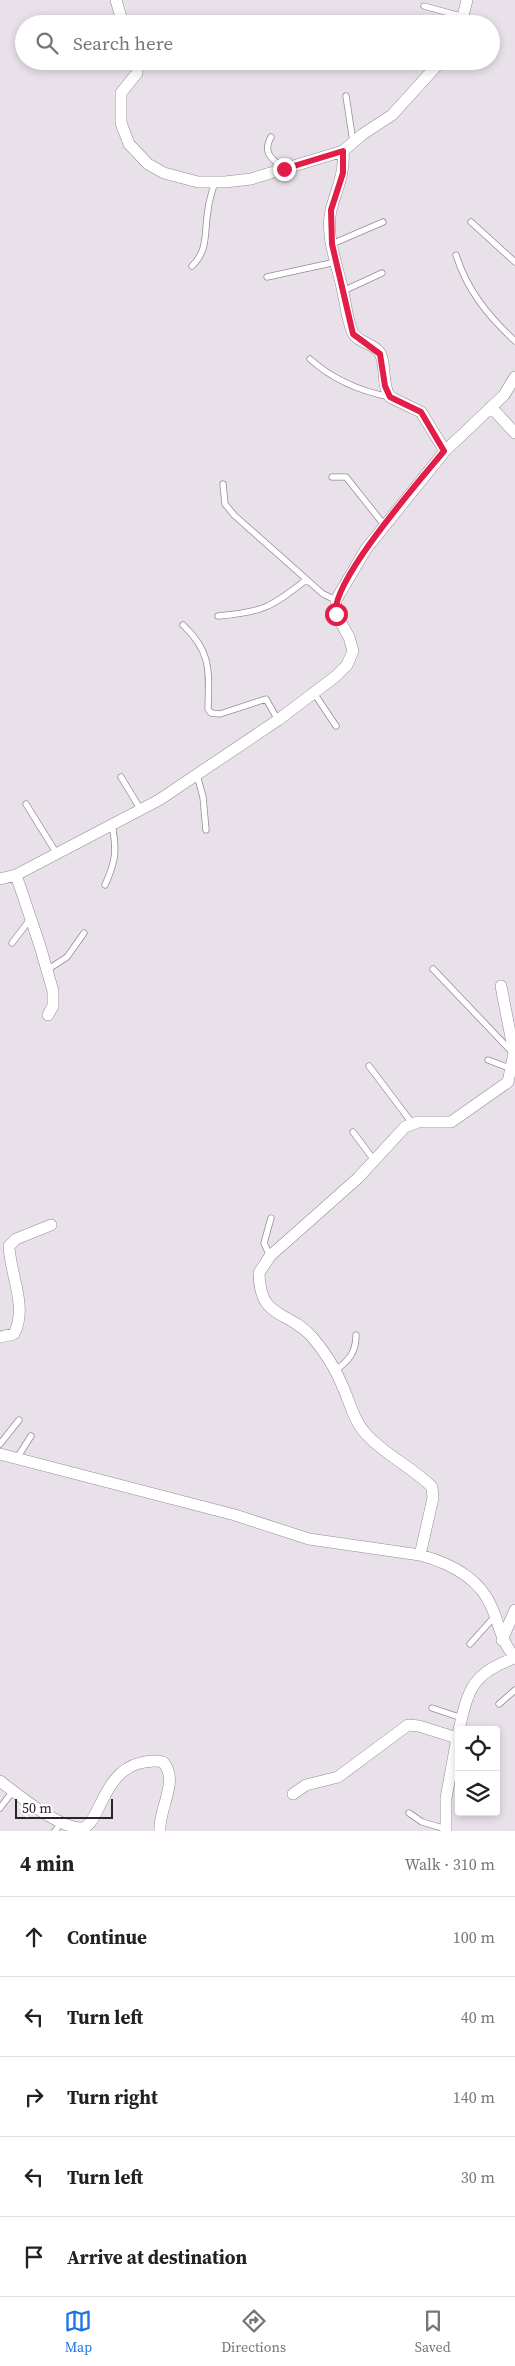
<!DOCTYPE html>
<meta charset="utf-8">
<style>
:root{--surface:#fff;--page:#f6f6f6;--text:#222;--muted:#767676;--line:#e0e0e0;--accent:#1a73e8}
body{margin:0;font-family:"Source Serif 4",serif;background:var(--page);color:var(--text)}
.controls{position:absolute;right:15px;bottom:15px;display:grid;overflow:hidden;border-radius:5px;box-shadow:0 2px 8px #0003}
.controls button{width:45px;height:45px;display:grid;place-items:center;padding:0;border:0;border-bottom:1px solid var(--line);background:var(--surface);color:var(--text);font:25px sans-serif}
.scale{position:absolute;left:15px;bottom:12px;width:98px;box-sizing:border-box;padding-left:5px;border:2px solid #282528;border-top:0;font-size:14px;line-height:18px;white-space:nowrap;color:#282528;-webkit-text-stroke:4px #fff;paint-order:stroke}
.stop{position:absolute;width:15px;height:15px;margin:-11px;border:4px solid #e11d48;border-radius:50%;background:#fff}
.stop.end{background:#e11d48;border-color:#fff;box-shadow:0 1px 5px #0008}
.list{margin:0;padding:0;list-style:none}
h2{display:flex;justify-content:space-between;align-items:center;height:65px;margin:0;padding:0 20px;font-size:21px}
h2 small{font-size:16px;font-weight:400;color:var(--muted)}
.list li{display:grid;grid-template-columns:32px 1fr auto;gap:15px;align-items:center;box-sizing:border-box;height:80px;padding:0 20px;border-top:1px solid var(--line)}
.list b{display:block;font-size:19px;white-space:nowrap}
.list em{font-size:16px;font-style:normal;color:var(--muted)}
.icon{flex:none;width:28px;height:28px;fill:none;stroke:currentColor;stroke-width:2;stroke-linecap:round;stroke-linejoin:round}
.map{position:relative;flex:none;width:515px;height:1831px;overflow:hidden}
.search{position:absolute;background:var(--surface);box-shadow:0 2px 8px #0003;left:15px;right:15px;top:15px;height:55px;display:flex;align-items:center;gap:12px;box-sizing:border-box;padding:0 18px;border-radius:28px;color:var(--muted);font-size:19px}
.sheet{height:465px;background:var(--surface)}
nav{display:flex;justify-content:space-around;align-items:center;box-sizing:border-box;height:70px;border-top:1px solid var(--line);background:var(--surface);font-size:14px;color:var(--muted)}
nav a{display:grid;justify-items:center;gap:2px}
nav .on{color:var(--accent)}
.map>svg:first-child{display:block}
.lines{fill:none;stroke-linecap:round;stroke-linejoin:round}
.service-casing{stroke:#948c95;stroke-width:7}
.minor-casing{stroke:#948c95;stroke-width:12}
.service{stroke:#fff;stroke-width:5.5}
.minor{stroke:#fff;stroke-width:11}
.route{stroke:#e11d48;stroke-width:6}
</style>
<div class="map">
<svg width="515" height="1831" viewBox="0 0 515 1831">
<rect width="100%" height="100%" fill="#e9e1ea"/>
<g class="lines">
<g class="service-casing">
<path id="service" d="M424,6L464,17
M137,66L148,61
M346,96L353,142
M271,137C262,153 272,159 284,169
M471,222L515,262
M332,244L383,222
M456,255C467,290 488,316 515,341
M192,266C209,250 204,231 208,210C209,201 212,191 215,182
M267,277L336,262
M343,291L382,273
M310,359C333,380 360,391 390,397
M332,477H346L385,526
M223,484L225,504L234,515L323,594L336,600
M218,616C263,612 270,608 306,580
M183,625C212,652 209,672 208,709L211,713L220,714L266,699L278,720
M314,693L336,726
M197,775L203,797L206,830
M121,777L141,810
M26,804L57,854
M105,885C116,861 117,850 112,825
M12,943L31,918
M433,969L512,1052
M47,970L67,957L84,933
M488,1060L512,1069
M369,1066L412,1123
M353,1132L374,1160
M270,1256L264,1243L271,1218
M335,1371C349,1360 356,1353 356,1335
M0,1444L19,1420
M17,1458L31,1436
M470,1644L495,1616
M499,1704L515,1690
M432,1708L462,1718
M0,1808L13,1791
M409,1813L422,1822L446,1829
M55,1831L62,1822"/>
</g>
<g class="minor-casing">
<path id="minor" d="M116,0L123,24
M461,24L467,0
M137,61V73L121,93V123L129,144L148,164L164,173L198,182H225L251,179L343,151L363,134L392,115L441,61
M343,151C345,173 337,188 331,210C325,237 338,266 343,292C346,305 347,321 353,333C358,343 374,343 380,353C387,367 381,384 390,397L421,412L445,451
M491,407L515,433
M16,875L40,946L53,991V1006L48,1015
M0,879L16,875L159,800L278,720L336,676L347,665L353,651L349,637L336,614V600L366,549L445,451L504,395L515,377
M0,1337L14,1334C28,1307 10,1274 9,1246L16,1239L51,1225
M0,1454L235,1515L309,1539L420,1555C450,1563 480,1578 492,1608C500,1626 501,1642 515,1657
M420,1555L433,1498L432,1487C412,1467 385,1455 366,1434C354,1421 350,1403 343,1387C336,1370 325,1352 313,1338C288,1309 260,1321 259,1273L270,1256L358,1178L405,1127L418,1122H451L508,1082L514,1053L501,986
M502,1640L515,1610
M459,1730C468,1689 473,1672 515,1658
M0,1781C18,1795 60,1829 82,1828C99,1827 102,1772 140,1763C148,1761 155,1760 163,1762C180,1781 158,1809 160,1831
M293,1794L306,1785L338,1777L408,1725L419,1726L457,1738
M446,1831V1798L458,1733"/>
</g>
<use href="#service" class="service"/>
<use href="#minor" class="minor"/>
</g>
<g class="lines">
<path class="route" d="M284,169L343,151V173L331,210L332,244L353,334L380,354L385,386L390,397L421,412L444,451C422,478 330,582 336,614"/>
</g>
</svg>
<div class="controls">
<button><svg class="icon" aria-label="locate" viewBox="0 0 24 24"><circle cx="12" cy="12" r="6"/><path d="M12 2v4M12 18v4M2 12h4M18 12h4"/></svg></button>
<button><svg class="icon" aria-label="layers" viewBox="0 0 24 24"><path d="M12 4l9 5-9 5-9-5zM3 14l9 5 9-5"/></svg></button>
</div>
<div class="scale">50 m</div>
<div class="stop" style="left:336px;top:614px"></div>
<div class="stop end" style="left:284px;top:169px"></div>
<div class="search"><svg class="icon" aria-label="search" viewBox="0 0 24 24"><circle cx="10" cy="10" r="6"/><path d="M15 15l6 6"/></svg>Search here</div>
</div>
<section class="sheet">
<h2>4 min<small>Walk · 310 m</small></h2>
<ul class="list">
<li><svg class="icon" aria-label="ahead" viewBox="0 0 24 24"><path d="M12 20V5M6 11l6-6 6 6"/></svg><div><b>Continue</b></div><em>100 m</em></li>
<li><svg class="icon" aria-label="left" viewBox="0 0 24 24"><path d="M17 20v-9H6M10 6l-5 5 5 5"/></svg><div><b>Turn left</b></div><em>40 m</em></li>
<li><svg class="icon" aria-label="right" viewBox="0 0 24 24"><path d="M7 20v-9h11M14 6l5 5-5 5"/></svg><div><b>Turn right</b></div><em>140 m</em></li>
<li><svg class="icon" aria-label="left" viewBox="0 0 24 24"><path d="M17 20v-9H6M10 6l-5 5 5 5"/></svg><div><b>Turn left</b></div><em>30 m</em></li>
<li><svg class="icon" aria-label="arrive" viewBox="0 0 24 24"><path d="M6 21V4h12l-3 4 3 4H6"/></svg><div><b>Arrive at destination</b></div></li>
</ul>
</section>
<nav>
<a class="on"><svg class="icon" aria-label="map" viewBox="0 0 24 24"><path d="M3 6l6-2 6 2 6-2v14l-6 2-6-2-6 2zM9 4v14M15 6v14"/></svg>Map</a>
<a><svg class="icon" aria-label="directions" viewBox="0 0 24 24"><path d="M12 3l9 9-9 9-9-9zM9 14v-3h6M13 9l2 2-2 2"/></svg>Directions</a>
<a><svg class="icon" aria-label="saved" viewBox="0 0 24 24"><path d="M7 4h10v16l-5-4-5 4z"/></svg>Saved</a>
</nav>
